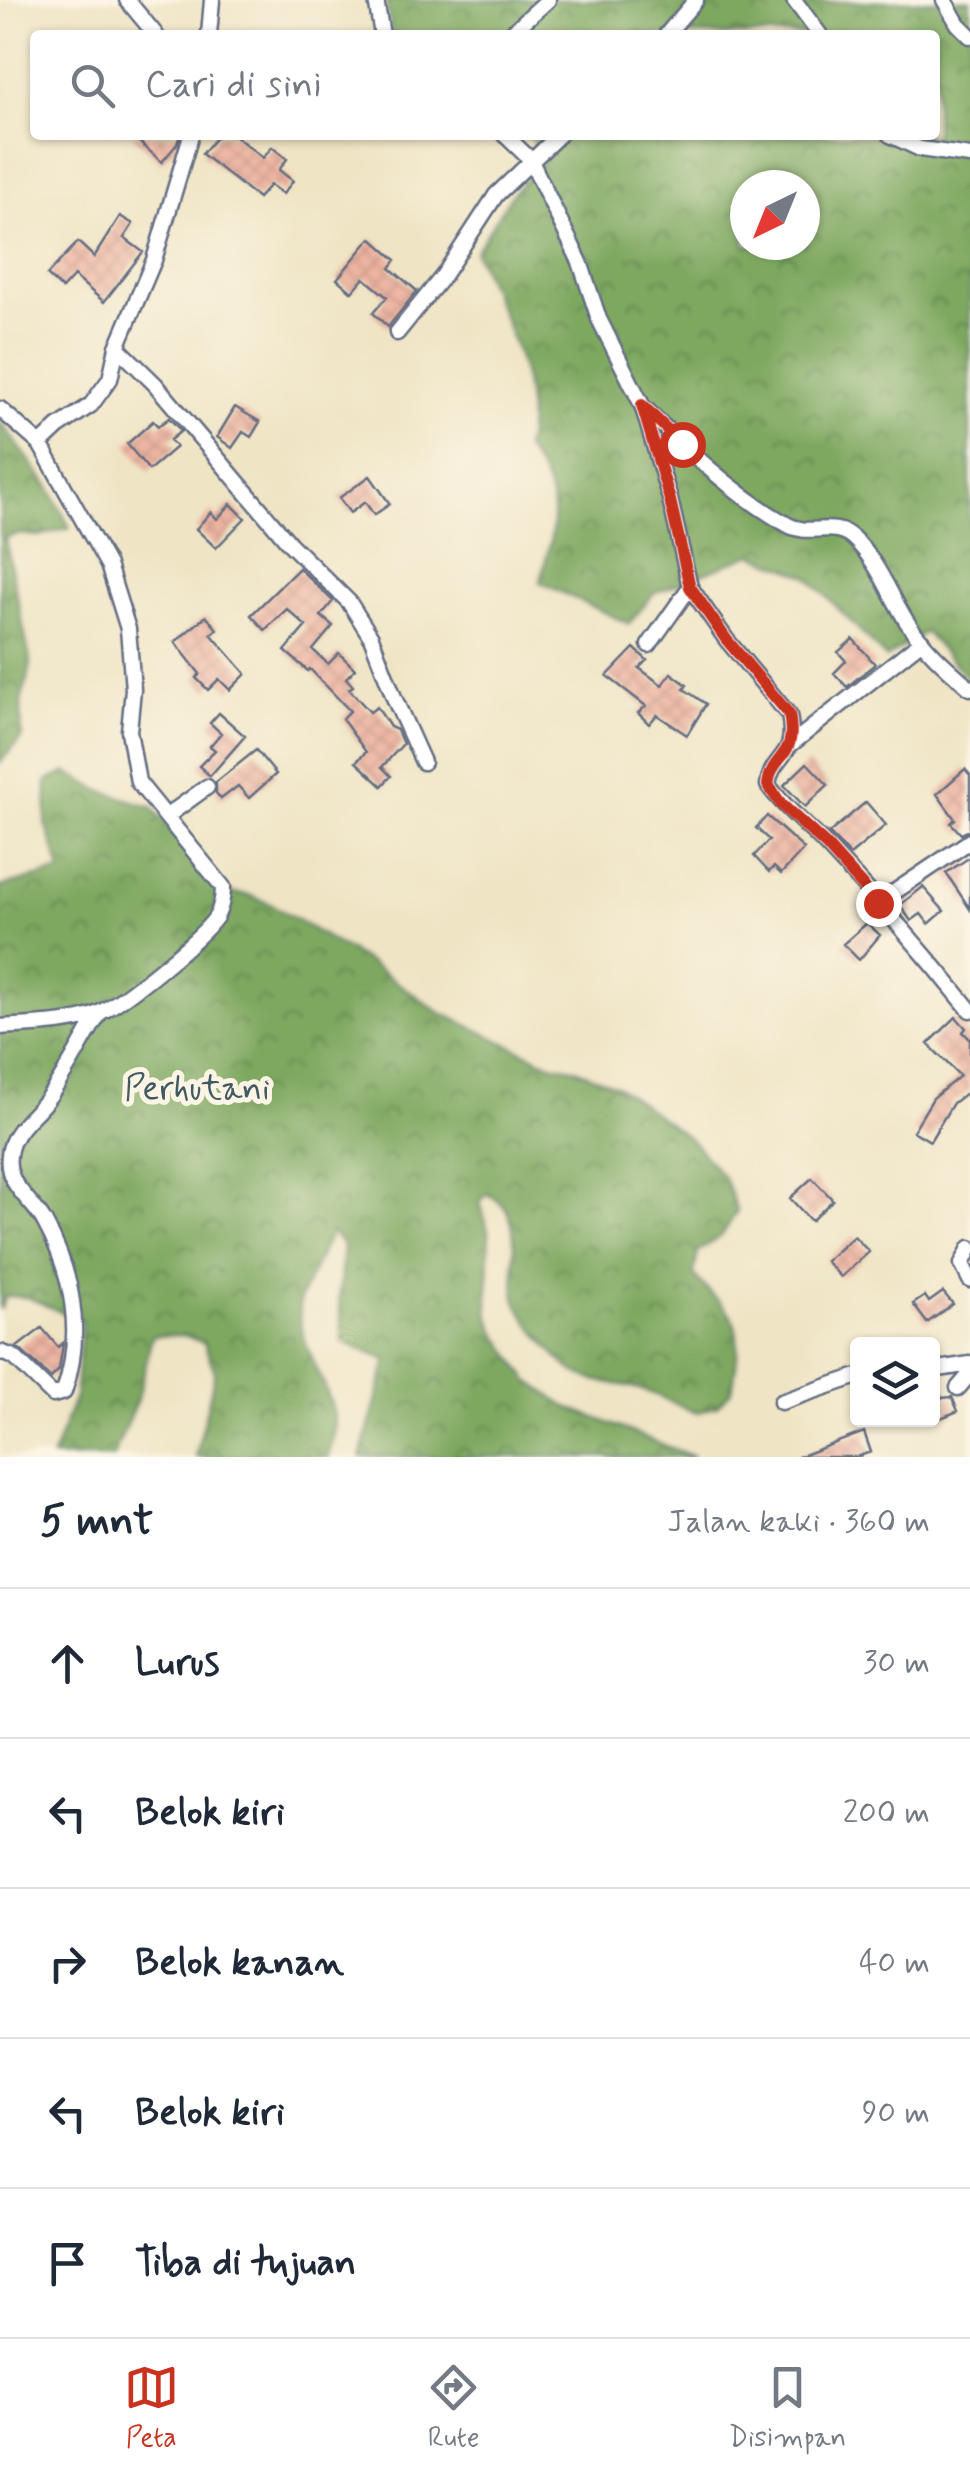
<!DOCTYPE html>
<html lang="id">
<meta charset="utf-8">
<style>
:root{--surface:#fff;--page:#f2f2f3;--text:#1f2937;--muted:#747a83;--line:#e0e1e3;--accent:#c8321e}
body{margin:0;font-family:Mynerve,sans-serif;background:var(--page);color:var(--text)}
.controls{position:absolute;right:30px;bottom:30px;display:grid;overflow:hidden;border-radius:10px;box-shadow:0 2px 8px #0004}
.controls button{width:90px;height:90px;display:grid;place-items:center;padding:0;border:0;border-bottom:2px solid var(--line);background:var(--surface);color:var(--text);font:50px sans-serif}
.compass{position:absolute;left:730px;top:170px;width:90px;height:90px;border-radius:50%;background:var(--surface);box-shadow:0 2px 8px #0004;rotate:223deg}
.stop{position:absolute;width:30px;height:30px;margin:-22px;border:8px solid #c8321e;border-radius:50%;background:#fff}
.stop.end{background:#c8321e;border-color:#fff;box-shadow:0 2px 10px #0008}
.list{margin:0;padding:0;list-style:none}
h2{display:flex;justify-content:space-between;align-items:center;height:130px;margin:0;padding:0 40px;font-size:42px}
h2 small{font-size:32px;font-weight:400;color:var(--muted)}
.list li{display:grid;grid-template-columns:65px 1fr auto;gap:30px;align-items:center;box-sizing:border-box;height:150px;padding:0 40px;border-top:2px solid var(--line)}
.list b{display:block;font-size:38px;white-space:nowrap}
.list em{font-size:32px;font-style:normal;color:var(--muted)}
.icon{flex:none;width:55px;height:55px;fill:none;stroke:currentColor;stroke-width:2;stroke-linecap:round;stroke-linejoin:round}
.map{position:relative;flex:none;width:970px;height:1457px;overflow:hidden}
.search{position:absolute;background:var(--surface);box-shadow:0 2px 8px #0004;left:30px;right:30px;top:30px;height:110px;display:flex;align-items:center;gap:25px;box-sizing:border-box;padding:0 35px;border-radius:10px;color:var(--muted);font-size:38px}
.sheet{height:880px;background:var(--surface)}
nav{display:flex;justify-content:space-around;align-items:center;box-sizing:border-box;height:140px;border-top:2px solid var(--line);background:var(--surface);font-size:28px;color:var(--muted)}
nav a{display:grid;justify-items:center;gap:5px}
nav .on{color:var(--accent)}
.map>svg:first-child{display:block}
.forest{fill:url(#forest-crowns);stroke:#4c6c5f;stroke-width:2.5;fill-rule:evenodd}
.building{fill:url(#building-cross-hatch)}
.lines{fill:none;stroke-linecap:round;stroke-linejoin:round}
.minor-casing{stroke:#656e82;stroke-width:19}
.minor{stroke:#fff;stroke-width:14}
.route{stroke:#c8321e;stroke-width:12}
.labels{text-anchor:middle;stroke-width:10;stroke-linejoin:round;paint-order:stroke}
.park-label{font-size:35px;fill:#425b62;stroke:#fcf5e5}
</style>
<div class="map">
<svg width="970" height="1457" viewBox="0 0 970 1457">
<defs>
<pattern id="forest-crowns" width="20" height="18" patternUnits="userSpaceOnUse" patternTransform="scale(2.5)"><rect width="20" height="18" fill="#7ea860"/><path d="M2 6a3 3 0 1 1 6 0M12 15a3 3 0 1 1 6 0" fill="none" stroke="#668952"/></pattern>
<pattern id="building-cross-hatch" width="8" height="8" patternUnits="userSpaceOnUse" patternTransform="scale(2.5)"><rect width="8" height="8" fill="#eeb4a1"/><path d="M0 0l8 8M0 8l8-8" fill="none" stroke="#cc9b8d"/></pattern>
</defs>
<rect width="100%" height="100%" fill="#fcf5e5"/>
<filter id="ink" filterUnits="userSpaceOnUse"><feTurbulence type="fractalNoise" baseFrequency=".01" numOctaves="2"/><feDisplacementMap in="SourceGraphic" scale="20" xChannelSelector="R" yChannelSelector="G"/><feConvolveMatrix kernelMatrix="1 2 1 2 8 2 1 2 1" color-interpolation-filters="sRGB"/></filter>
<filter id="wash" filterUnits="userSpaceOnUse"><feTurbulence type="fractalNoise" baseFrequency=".0048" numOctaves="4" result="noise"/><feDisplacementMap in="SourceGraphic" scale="40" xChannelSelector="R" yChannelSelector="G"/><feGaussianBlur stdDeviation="2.25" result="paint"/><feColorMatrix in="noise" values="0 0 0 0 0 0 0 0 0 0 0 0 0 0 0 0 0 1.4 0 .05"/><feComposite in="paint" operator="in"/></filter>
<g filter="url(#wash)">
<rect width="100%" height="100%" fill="#efe4c4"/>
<path class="forest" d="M386,0H753L772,3L970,0V681L925,632L886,658L807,576L752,554L654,593L629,624L540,582C556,521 564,502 525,449C541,382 500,312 475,252L514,191L545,160L531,139L523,135H935V35H392ZM745,185H805V245H745Z
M0,421L49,487L70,528L38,536L20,534L5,538L31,665L21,702L22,737L0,763Z
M67,772L99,790L152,807L219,892L249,895L269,903L371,964L439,1012L550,1064L573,1068L617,1086L690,1139L724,1178L737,1211L722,1235L698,1252L694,1274C704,1290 723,1301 732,1317C742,1337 736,1370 732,1390L717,1406L697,1413C678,1407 660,1395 640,1389C618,1382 593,1384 573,1371C559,1362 520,1315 516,1299C509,1267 528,1210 487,1194L480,1202L489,1234L488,1313L496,1333L528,1380L565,1406L694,1457H361L387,1360L343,1342L339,1299L343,1245L331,1232L300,1298C293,1345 333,1382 335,1426C335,1436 330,1447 328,1457H196L215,1372L204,1343L184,1335L152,1336L139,1394L113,1457H52L75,1397L82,1321L27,1297L6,1296L0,1310V887L61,871L46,823L47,781Z"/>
<g id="blocks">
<path class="building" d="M131,135H180L177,144L162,162Z
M218,135H234L263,158L272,147L287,159L279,170L293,181L283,194L270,185L258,198L202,154Z
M120,216L133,224L124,238L143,252L104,302L74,276L62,289L47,275L78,242L94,257Z
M371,238L396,260L390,268L417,291L388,327L373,313L387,297L364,278L352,292L337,279Z
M235,407L260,422L251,437L243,432L232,448L217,437Z
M169,418L181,431L170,440L176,447L149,470L127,444L153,421L158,426Z
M370,476L390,504L374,515L365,502L350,513L339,498Z
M231,504L245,518L216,548L196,529L211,512L217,519Z
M299,568L333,601L321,616L333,626L313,650L328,664L339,653L355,669L346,678L353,686L349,689L370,712L377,707L390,727L397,730L403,744L382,767L391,776L382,786L356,762L366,752L342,719L350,711L310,669L308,671L285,651L306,626L287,609L265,630L251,615Z
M206,616L217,629L211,634L246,674L230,690L219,679L208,690L196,678L200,674L175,642Z
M853,639L875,664L847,687L834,673L846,661L838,652Z
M634,648L647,660L639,668L662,685L671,673L687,685L684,689L706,704L687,735L657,715L649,724L638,713L646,706L607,676Z
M219,713L245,736L210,776L199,766L215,750L210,746L221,733L210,723Z
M256,750L276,774L249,798L238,786L221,799L216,793V782Z
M807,763L828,785L805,807L784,785Z
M965,769L970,775V830L961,834L951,823L955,819L937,794Z
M866,802L886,825L850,855L829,833Z
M767,816L804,849L781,874L774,867L769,872L754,856L769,840L756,828Z
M970,857V909L946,873Z
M923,887L944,911L929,924L921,914L911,921L900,905Z
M867,923L880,935L859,960L843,944Z
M956,1017L966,1028L963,1032L970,1039V1090L953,1103L930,1141L913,1131L933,1098L960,1076L928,1044Z
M812,1178L833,1200L811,1221L790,1198Z
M854,1236L869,1252L841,1277L826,1261Z
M943,1292L953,1304L927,1323L913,1304L925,1296L929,1302Z
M42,1328L58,1347L63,1343L59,1370L51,1378L17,1347Z
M932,1380L942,1398L952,1397L958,1411L936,1420L932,1412Z
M864,1432L871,1452L856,1457H798Z"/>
</g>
</g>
<g filter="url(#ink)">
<use href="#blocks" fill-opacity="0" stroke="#656e82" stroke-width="2.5"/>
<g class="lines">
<g class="minor-casing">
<path id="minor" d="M127,0L156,35
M376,0L382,35
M794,0L820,35
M944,0L958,24L970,36
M209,35L212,0
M509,35L548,0
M666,35L696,0
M505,135L530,159L580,262L599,319L642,405L670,499L690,587L726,639L789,715C798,760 772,753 768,785C785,809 807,825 827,846C877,899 925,954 970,1010
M890,135L920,149L970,156
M397,333L443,276L496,195L559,135
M117,347L155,384L290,544L349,602L371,637L395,700L423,762
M0,409L40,444L108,565L128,629L133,689L129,731L138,782L223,887C223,897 221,908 216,917C201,939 125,1000 101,1012C75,1025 28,1025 0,1027
M646,409C689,452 735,495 788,525C809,537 834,520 853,538C877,560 890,595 907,622C924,648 947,668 970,688
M40,444L58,427L91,405L110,379L117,347L154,260L191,135
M649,645L690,587
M790,745L922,641
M167,816L207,787
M878,903L970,841
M970,1248L962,1264L970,1280
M0,1352L14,1357L53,1395L64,1392C84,1334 73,1273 44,1221C31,1198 5,1185 9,1155C12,1129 33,1118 47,1099C67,1073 82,1040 100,1013
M932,1370L970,1364
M958,1388L970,1374
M781,1402L858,1376"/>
</g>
<use href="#minor" class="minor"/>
</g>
</g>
<g class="lines" filter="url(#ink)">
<path class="route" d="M682,444L642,405L670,500L690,587L726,639L789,714C798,760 772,752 768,785L781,804L826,845L878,903"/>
</g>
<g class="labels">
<g class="park-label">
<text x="197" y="1099">Perhutani</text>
</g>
</g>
</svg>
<div class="controls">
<button><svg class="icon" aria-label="layers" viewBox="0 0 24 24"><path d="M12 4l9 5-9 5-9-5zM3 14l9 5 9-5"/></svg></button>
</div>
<svg class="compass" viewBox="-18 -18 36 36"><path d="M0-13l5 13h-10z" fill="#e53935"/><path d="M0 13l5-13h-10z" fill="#747a83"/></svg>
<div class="stop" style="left:682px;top:444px"></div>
<div class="stop end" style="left:878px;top:903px"></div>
<div class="search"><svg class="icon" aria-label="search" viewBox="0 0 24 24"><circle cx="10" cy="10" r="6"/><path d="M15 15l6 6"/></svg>Cari di sini</div>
</div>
<section class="sheet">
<h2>5 mnt<small>Jalan kaki · 360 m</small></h2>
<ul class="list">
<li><svg class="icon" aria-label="ahead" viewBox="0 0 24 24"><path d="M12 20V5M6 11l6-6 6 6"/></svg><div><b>Lurus</b></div><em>30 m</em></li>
<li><svg class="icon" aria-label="left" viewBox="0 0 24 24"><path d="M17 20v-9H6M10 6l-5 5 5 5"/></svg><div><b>Belok kiri</b></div><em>200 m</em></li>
<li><svg class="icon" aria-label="right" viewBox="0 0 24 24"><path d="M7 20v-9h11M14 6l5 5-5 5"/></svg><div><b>Belok kanan</b></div><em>40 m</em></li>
<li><svg class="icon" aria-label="left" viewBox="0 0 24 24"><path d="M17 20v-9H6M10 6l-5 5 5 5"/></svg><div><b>Belok kiri</b></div><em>90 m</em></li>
<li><svg class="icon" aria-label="arrive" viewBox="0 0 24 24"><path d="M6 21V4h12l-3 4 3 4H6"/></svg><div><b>Tiba di tujuan</b></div></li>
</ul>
</section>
<nav>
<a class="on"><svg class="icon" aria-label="map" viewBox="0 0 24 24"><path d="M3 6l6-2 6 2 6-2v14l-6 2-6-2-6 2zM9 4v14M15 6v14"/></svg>Peta</a>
<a><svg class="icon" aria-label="directions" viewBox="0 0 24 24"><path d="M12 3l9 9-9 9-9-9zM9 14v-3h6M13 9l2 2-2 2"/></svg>Rute</a>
<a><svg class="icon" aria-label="saved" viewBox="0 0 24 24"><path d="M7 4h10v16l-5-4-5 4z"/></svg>Disimpan</a>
</nav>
